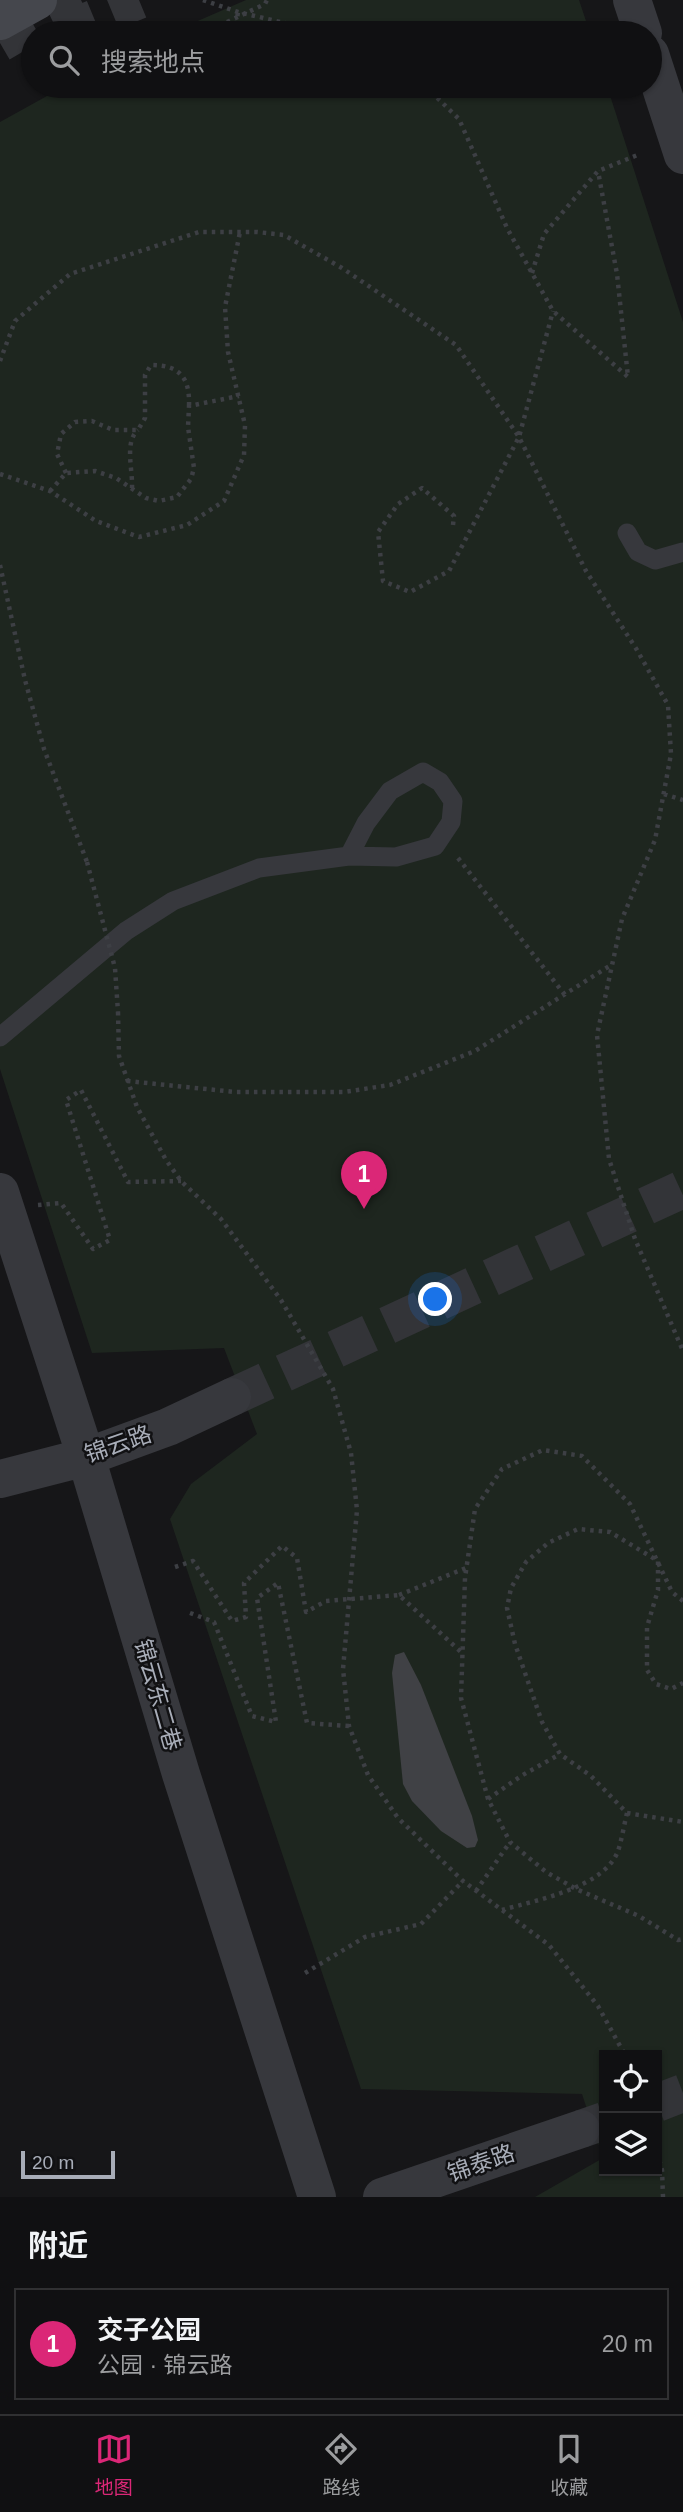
<!DOCTYPE html>
<html lang="zh">
<meta charset="utf-8">
<style>
:root{--surface:#101012;--page:#1e1e20;--text:#f1f3f6;--muted:#9c9d9f;--line:#303032;--accent:#db2777}
body{margin:0;font-family:Arial,"Noto Sans SC",sans-serif;background:var(--page);color:var(--text)}
.controls{position:absolute;right:21px;bottom:21px;display:grid;overflow:hidden;border-radius:0px;box-shadow:0 2px 5px #0004}
.controls button{width:63px;height:63px;display:grid;place-items:center;padding:0;border:0;border-bottom:2px solid var(--line);background:var(--surface);color:var(--text);font:35px sans-serif}
.scale{position:absolute;left:21px;bottom:18px;width:94px;box-sizing:border-box;padding-left:7px;border:4px solid #a8adb8;border-top:0;font-size:19px;line-height:24px;white-space:nowrap;color:#a8adb8;-webkit-text-stroke:5px #111113;paint-order:stroke}
.you{position:absolute;left:436px;top:1300px;width:24px;height:24px;margin:-18px;border:5px solid #fff;border-radius:50%;background:#1a73e8;box-shadow:0 0 0 10px #1a73e833}
.badge{display:grid;place-items:center;width:46px;height:46px;border-radius:50%;background:var(--accent);color:#fff;font-size:23px;font-weight:700}
.pin{position:absolute;translate:-50% -58px;filter:drop-shadow(0 2px 4px #0008)}
.pin::after{content:'';position:absolute;top:37px;width:24px;height:21px;background:inherit;clip-path:polygon(0 0,100% 0,50% 100%)}
.list{margin:0;padding:0;list-style:none}
h2{display:flex;justify-content:space-between;align-items:center;height:91px;margin:0;padding:0 28px;font-size:30px}
h2 small{font-size:23px;font-weight:400;color:var(--muted)}
.list li{display:grid;grid-template-columns:46px 1fr auto;gap:21px;align-items:center;box-sizing:border-box;height:112px;margin:0 14px 14px;padding:0 14px;border:2px solid var(--line);border-radius:0px}
.list b{display:block;font-size:26px;white-space:nowrap}
.list p{margin:0;font-size:23px;white-space:nowrap;color:var(--muted)}
.list em{font-size:23px;font-style:normal;color:var(--muted)}
.icon{flex:none;width:38px;height:38px;fill:none;stroke:currentColor;stroke-width:2;stroke-linecap:round;stroke-linejoin:round}
.map{position:relative;flex:none;width:683px;height:2197px;overflow:hidden}
.search{position:absolute;background:var(--surface);box-shadow:0 2px 5px #0004;left:21px;right:21px;top:21px;height:77px;display:flex;align-items:center;gap:18px;box-sizing:border-box;padding:0 24px;border-radius:38px;color:var(--muted);font-size:26px}
.sheet{height:217px;background:var(--surface)}
nav{display:flex;justify-content:space-around;align-items:center;box-sizing:border-box;height:98px;border-top:2px solid var(--line);background:var(--surface);font-size:19px;color:var(--muted)}
nav a{display:grid;justify-items:center;gap:4px}
nav .on{color:var(--accent)}
.map>svg:first-child{display:block}
.green{fill:#1e261f;fill-rule:evenodd}
.building{fill:#404145}
.lines{fill:none;stroke-linecap:round;stroke-linejoin:round}
.street-tunnel{stroke:#333438;stroke-width:38;stroke-dasharray:38 19;stroke-linecap:butt}
.highway-tunnel{stroke:#333438;stroke-width:38;stroke-dasharray:38 19;stroke-linecap:butt}
.path{stroke:#3d3f44;stroke-width:4.5;stroke-dasharray:3.5 5;stroke-linecap:butt}
.lane{stroke:#37383d;stroke-width:19}
.street{stroke:#37383d;stroke-width:38}
.secondary{stroke:#45474d;stroke-width:38}
.path-bridge{stroke:#3d3f44;stroke-width:4.5;stroke-dasharray:3.5 5;stroke-linecap:butt}
.labels{text-anchor:middle;stroke-width:5;stroke-linejoin:round;paint-order:stroke}
.street-label{font-size:23px;fill:#a8adb8;stroke:#111113}
</style>
<div class="map">
<svg width="683" height="2197" viewBox="0 0 683 2197">
<rect width="100%" height="100%" fill="#161618"/>
<path class="green" d="M246,0H579L590,33H170Z
M65,86H607L683,322V2197H535L603,2158L582,2094L361,2089L170,1519L191,1484L257,1434L224,1348L92,1353L0,1069V122ZM604,2055H657V2171H604Z"/>
<path class="building" d="M404,1652L421,1685L472,1816L478,1840L475,1847L467,1848L441,1831L412,1801L403,1784L392,1673L395,1655Z"/>
<g class="lines">
<path class="street-tunnel" d="M232,1397L683,1189
M657,2103L683,2093
M581,2129L604,2121"/>
<path class="highway-tunnel" d="M59,33L139,0
M0,43L41,19L81,0"/>
<path class="path" d="M204,33L265,4L267,0
M425,86L459,119L507,228L553,311L628,377L617,274L598,171
M532,273L544,234L598,171L640,154
M0,361L15,321L70,274L199,232H257L284,235L342,268L456,345L519,437L586,571L637,650L668,705L671,754L655,840L622,919L597,1035L609,1159L635,1239L683,1351
M66,473L57,454L61,434L75,422L92,421L113,430H138L145,418V375L151,365C180,365 190,378 189,406
M0,474L50,491L96,521L139,537L187,525L224,501L244,455L245,425L228,352L225,307L240,232
M132,488C133,470 124,442 138,430
M50,491L66,473L95,471L116,478L146,498L159,501L177,497L191,479L194,468L188,427L189,406L239,396
M453,525L454,516L422,488L398,504L378,532L383,581L410,592L449,571L519,437L553,311
M0,565L25,680L44,749L87,862
M664,794L683,800
M458,858L565,995
M118,1012L119,1056L137,1107L166,1160L181,1181L221,1219L281,1300L333,1389L351,1453L357,1510L343,1669L349,1726L368,1775L398,1818L463,1881L549,1945L598,2006L625,2055
M127,1081L235,1092H344L390,1085L475,1051L611,965
M38,1205L61,1203L93,1249L110,1240L66,1100L81,1090L128,1182L181,1181
M175,1567L193,1561L232,1621L246,1617L244,1583L282,1546L297,1558L306,1612L326,1601L399,1595L461,1652
M399,1595L466,1568
M683,1601L672,1592L630,1504L582,1456L543,1450L502,1469L475,1509L465,1578L461,1698L488,1799L510,1842L546,1872L576,1889L639,1916L678,1940L683,1939
M190,1613L214,1622L252,1716L276,1722L257,1598L278,1583L307,1723L349,1726
M488,1799L521,1776L560,1754
M627,1813L683,1822
M476,1891L510,1842
M502,1910C536,1900 604,1888 618,1851C622,1839 624,1825 627,1813L591,1776L560,1754L542,1722L515,1644L507,1608L511,1588L526,1562L548,1543L578,1529L610,1532L658,1561V1590L647,1627V1670L656,1684L671,1689L683,1683
M305,1973L365,1937L421,1924L463,1881
M657,2152L662,2170L663,2197"/>
<path class="lane" d="M627,533L638,552L655,560L683,552
M0,1037L126,931L173,901L259,868L349,856L396,857L435,846L451,822L453,801L440,782L423,772L390,791L366,823L349,856"/>
<path class="street" d="M632,0L643,33
M650,54L683,155
M0,1192L86,1457L181,1774L317,2197
M0,1479L86,1457L168,1427L232,1397
M382,2197L581,2129"/>
<path class="secondary" d="M0,21L38,0"/>
<path class="path-bridge" d="M203,0L238,12L327,33
M235,33L238,12
M87,862L115,968L118,1012"/>
</g>
<g class="labels">
<g class="street-label">
<text transform="translate(118 1444) rotate(-19)" y="8">锦云路</text>
<text transform="translate(158 1695) rotate(74)" y="8">锦云东二巷</text>
<text transform="translate(481 2163) rotate(-19)" y="8">锦泰路</text>
</g>
</g>
</svg>
<div class="controls">
<button><svg class="icon" aria-label="locate" viewBox="0 0 24 24"><circle cx="12" cy="12" r="6"/><path d="M12 2v4M12 18v4M2 12h4M18 12h4"/></svg></button>
<button><svg class="icon" aria-label="layers" viewBox="0 0 24 24"><path d="M12 4l9 5-9 5-9-5zM3 14l9 5 9-5"/></svg></button>
</div>
<div class="scale">20 m</div>
<div class="you"></div>
<div class="pin badge" style="left:364px;top:1209px">1</div>
<div class="search"><svg class="icon" aria-label="search" viewBox="0 0 24 24"><circle cx="10" cy="10" r="6"/><path d="M15 15l6 6"/></svg>搜索地点</div>
</div>
<section class="sheet">
<h2>附近<small></small></h2>
<ul class="list">
<li><span class="badge">1</span><div><b>交子公园</b><p>公园 · 锦云路</p></div><em>20 m</em></li>
</ul>
</section>
<nav>
<a class="on"><svg class="icon" aria-label="map" viewBox="0 0 24 24"><path d="M3 6l6-2 6 2 6-2v14l-6 2-6-2-6 2zM9 4v14M15 6v14"/></svg>地图</a>
<a><svg class="icon" aria-label="directions" viewBox="0 0 24 24"><path d="M12 3l9 9-9 9-9-9zM9 14v-3h6M13 9l2 2-2 2"/></svg>路线</a>
<a><svg class="icon" aria-label="saved" viewBox="0 0 24 24"><path d="M7 4h10v16l-5-4-5 4z"/></svg>收藏</a>
</nav>
